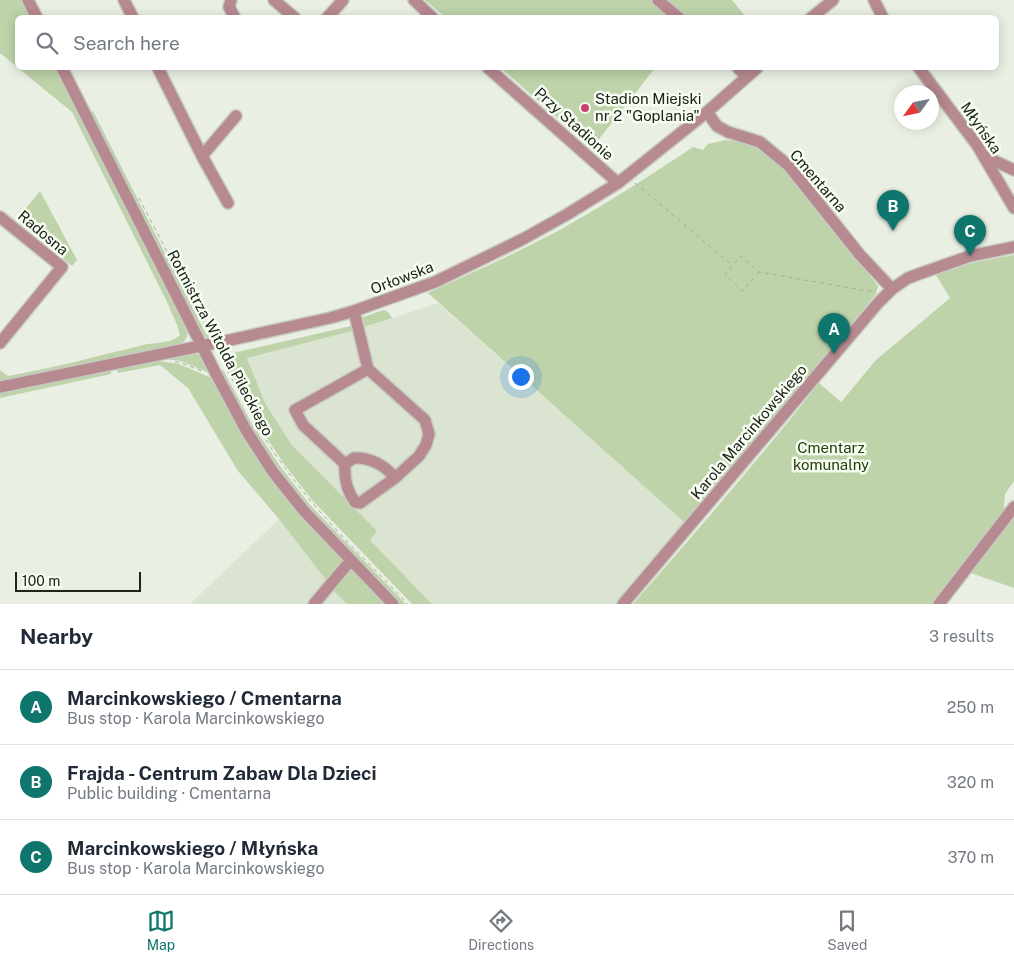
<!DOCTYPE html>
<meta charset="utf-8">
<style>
:root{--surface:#fff;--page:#f6f6f7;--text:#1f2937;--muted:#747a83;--line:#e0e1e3;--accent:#0f766e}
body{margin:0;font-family:"Public Sans",sans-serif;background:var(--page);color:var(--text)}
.compass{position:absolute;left:894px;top:85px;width:45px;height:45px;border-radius:50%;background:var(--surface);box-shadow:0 2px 12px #0003;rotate:237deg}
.scale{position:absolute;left:15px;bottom:12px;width:126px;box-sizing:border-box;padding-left:5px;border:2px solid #20221e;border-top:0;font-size:14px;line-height:18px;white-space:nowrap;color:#20221e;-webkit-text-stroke:4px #f6fdf1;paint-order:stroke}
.you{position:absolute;left:520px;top:376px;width:18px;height:18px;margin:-12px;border:4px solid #fff;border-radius:50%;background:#1a73e8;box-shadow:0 0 0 8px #1a73e833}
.badge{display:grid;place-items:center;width:32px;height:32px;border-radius:50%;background:var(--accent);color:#fff;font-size:16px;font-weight:700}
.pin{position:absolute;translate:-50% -41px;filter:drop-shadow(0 1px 2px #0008)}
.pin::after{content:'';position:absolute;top:26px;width:18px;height:15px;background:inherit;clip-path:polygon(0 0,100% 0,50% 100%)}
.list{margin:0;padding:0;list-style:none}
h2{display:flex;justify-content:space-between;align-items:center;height:65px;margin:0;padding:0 20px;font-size:21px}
h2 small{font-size:16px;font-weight:400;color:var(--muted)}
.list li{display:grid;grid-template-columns:32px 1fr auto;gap:15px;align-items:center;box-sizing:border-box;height:75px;padding:0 20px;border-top:1px solid var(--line)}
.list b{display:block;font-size:19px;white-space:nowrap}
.list p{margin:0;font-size:16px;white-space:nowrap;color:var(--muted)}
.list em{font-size:16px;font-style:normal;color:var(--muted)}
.icon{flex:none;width:28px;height:28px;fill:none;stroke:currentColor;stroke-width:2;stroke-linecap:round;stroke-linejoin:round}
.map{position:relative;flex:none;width:1014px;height:604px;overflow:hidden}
.search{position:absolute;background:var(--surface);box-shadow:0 2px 12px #0003;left:15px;right:15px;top:15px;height:55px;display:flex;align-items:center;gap:12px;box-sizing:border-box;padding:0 18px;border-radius:8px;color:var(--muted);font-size:19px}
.sheet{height:290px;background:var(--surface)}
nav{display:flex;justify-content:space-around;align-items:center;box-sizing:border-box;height:70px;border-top:1px solid var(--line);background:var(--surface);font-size:14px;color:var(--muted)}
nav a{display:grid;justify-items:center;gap:2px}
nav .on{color:var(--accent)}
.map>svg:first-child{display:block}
.built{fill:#dae4d1}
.green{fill:#bed3aa}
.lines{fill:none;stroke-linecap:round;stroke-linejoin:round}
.minor-casing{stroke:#c5cbc0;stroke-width:14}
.path{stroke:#a6aba1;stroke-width:1;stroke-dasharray:4 4;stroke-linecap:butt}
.minor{stroke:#b78991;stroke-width:11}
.poi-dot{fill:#ce406b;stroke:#f6fdf1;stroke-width:2}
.labels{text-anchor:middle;stroke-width:5;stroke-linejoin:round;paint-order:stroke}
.poi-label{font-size:15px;fill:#20221e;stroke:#f6fdf1;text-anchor:start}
.street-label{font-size:15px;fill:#20221e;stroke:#f6fdf1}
.park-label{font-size:15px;fill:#283d0b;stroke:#f6fdf1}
</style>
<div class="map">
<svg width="1014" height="604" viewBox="0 0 1014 604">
<rect width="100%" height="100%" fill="#e9f0e3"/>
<path class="built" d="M438,303L685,523L615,604H432L369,539L377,531L291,444L265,403L247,358L352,331L392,318Z
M279,519L335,592L347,604H190Z"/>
<path class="green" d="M0,0H23L31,17L18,18L17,67L0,53Z
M425,0H732L746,17H445Z
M18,68H56L187,326C189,334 187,340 180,345L0,383V370L8,376C54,368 98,356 143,345C155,342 171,344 180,335L177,325L167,302L72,112Z
M501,68H655L592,148Z
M93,111L206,334L216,338L209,339L201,333L90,113Z
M726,140L746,143L756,147L765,151L787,172L878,286L876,294L685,523L428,293C471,273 514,254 556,232C603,206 648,177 693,147L703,150L708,144Z
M40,191L77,260L72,266L17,219Z
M1014,255V481L1005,494L1004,506L1005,508L933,604H633C697,531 760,458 819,383L841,402L876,360L950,298L936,275L971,263Z
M384,310L388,312L392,318L364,327L363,317Z
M351,326L352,331L247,358L265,403L291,444L377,531L370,540L432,604H412L313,501L284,464L257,423L224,359V355Z
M191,352L201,356L209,371L207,372L180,361L160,358Z
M159,361L179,364L209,377L212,376L306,520L332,549L386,604H347L335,592L279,519L238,471L188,388L160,365L118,373L117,369Z
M223,370L252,424L280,466L310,505L406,604H399L307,508L277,469L249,427L220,372Z
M111,371V374L0,398V393Z
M1014,517V588L971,573Z"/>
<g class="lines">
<g class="minor-casing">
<path id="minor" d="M28,0L37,18
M124,0L133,18
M231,0L229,7L235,18
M274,0L295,18
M414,0L433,18
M658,0L679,18
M874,0L883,18
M327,18L343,0
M811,18L833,0
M62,68L215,372L246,430L273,472L304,511L393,604
M158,68L202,156L228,203
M488,68L618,183
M738,68L747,77
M919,68L977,145L1014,208
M707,112L717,126L728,132L760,142L789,166L860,255L892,289
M202,156L236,116
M984,156L1014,170
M0,217L62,267L0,343
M354,311L368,369L425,420L429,434L426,445L419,456L395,478C386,466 370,457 354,458L345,464C344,477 347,491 355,502L360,503L395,478
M0,387L230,340L330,318L354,311L435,282L523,239L566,215L618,183L707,112L757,68
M345,464L303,425L295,410L368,369
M314,604L351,560
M623,604L878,303L892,289L908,278L916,275L970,256L1014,247
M939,604L1014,507"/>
</g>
<path class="path" d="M635,183L732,265
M139,198L210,334
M759,272L743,291L725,275L740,256L759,272L868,291L876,290
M228,351L224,353L221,357L225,366C243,400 260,434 283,465C319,516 365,559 408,604
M175,362H179L204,372"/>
<use href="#minor" class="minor"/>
</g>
<circle class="poi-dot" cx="585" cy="108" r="5"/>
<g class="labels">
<g class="poi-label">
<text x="595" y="104">Stadion Miejski<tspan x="595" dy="17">nr 2 "Goplania"</tspan></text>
</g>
<g class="street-label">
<text transform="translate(574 124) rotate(42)" y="5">Przy Stadionie</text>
<text transform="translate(981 128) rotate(55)" y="5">Młyńska</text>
<text transform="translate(818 181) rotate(49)" y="5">Cmentarna</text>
<text transform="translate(43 233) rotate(40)" y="5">Radosna</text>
<text transform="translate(402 278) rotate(-21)" y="5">Orłowska</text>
<text transform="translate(220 343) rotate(62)" y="5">Rotmistrza Witolda Pileckiego</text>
<text transform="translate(749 432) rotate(-50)" y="5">Karola Marcinkowskiego</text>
</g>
<g class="park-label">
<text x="831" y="453">Cmentarz<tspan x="831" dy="17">komunalny</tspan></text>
</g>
</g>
</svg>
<svg class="compass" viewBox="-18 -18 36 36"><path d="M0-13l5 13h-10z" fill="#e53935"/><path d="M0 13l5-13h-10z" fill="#747a83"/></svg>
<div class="scale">100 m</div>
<div class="you"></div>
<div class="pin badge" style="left:834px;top:354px">A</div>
<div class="pin badge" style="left:893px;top:231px">B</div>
<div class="pin badge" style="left:970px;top:256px">C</div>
<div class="search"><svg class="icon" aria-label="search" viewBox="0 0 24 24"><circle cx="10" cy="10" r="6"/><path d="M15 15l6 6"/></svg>Search here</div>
</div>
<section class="sheet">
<h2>Nearby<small>3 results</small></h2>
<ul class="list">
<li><span class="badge">A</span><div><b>Marcinkowskiego / Cmentarna</b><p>Bus stop · Karola Marcinkowskiego</p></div><em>250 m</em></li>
<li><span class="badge">B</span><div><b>Frajda - Centrum Zabaw Dla Dzieci</b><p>Public building · Cmentarna</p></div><em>320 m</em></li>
<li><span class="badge">C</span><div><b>Marcinkowskiego / Młyńska</b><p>Bus stop · Karola Marcinkowskiego</p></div><em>370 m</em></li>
</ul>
</section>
<nav>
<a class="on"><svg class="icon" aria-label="map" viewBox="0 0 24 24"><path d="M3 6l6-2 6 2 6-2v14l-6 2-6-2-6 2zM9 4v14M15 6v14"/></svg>Map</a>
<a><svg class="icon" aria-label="directions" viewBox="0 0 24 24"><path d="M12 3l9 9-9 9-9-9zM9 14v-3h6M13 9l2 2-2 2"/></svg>Directions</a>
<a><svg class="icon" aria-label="saved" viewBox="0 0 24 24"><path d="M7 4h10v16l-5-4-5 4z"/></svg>Saved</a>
</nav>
